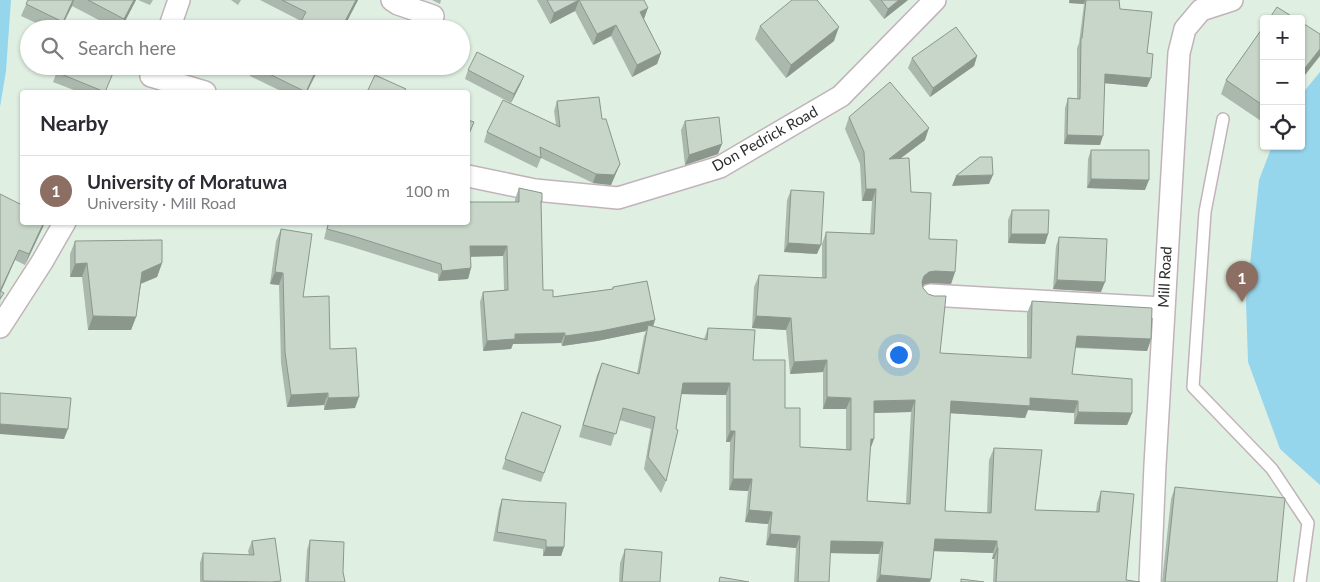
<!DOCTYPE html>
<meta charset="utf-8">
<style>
:root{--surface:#fff;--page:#f7f7f7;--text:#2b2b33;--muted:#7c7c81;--line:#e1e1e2;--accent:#ff3daf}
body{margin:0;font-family:Lato,sans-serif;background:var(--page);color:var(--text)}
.controls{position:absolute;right:15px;top:15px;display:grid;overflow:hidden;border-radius:5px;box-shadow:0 1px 4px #0004}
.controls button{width:45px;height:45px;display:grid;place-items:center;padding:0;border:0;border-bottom:1px solid var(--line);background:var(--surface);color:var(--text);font:25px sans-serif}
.you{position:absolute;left:898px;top:354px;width:18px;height:18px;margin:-12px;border:4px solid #fff;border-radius:50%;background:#1a73e8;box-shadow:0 0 0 8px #1a73e833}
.badge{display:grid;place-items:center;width:32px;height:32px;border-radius:50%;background:var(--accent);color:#fff;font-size:16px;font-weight:700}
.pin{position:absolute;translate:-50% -41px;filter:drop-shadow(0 1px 2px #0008)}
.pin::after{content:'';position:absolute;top:26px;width:18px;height:15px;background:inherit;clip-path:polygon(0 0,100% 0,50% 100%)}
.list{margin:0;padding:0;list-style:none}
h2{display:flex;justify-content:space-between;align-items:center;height:65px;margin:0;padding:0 20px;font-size:21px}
h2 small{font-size:16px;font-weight:400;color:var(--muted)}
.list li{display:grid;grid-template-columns:32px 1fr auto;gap:15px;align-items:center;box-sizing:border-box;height:70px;padding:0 20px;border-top:1px solid var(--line)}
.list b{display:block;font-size:19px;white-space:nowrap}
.list p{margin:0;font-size:16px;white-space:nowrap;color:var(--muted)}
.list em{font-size:16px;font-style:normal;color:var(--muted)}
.icon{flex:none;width:28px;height:28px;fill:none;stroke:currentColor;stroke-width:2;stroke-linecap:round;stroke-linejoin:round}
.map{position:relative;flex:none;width:1320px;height:582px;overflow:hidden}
.search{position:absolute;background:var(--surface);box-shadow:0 1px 4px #0004;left:20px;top:20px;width:450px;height:55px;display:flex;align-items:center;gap:12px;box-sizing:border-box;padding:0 18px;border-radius:28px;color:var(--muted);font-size:19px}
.panel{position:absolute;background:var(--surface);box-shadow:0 1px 4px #0004;left:20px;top:90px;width:450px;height:135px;border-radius:5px}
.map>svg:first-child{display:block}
.green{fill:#96d6ec}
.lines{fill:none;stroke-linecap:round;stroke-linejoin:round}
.lane-casing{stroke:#c2b3bb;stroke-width:14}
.street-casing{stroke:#c2b3bb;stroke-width:24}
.lane{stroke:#fff;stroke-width:11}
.street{stroke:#fff;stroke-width:21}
.wall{fill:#abb8ad;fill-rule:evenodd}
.shaded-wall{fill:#8b968d}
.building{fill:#c7d6c9;stroke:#8b968d;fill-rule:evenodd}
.labels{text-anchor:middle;stroke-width:4;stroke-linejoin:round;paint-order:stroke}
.street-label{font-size:15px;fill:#2d2d2d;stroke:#fff}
</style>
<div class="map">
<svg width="1320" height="582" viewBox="0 0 1320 582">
<rect width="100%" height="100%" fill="#dff0e2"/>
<path class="green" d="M0,0H11L6,71L0,107Z
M1320,72V485L1280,449L1248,362L1246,302L1259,180L1272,146H1301V95Z"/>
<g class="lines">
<g class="lane-casing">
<path id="lane" d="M1223,119L1205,212L1193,387L1272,469L1308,523L1300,582"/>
</g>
<g class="street-casing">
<path id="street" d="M392,0L398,4L433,16
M169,29L179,0
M151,76L205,92
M468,176L535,190L618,198L720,167L841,96L935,0
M930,295L1163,308
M0,327L42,262L65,222
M1150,582L1155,465L1179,53L1185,29L1201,10L1232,0"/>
</g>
<use href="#lane" class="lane"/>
<use href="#street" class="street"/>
</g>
<path class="wall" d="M28,0H136L121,29H116L72,6L61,29H49L21,16Z
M138,0H153L150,5Z
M231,0H241L238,5Z
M260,0H358L343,29L301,21Z
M432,0H441L440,4Z
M537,0H644V19L661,53L657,64L632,77L611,36L593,45L575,11L550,24Z
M869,0H908L884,19Z
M1069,0H1119L1120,9L1147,53V87L1105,83L1100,145L1064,144L1065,108L1068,98L1077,99V48L1079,43L1084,4L1069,3Z
M760,26L834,41L786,78L755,39Z
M1264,26V123L1221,94L1226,80Z
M977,56L974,66L930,97L908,68L912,58Z
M59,66L105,92H79L53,82Z
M253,66L307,92H283L250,76Z
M468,70L524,76L520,85L511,103L465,79Z
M557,101L602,119L620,164L611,185L593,183L541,158L537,168L484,142L487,132L556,125L554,111Z
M849,117L925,140L901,158L911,192L929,239L955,272L951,284L931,283L925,284L922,286L940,353L1027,358V313L1032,301L1151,339L1147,351L1075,348L1072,374L1132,413L1127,425L1074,424V413L1028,410L1025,418L950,413L945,511L987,513L989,460L994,448L1035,510L1096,512L1097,503L1101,491L1126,580L1140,582H993L994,559H992L993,553L934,551L930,582H876L879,554L830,553L829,582H794L796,548L766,545L768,524L745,522L748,491L729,490L730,442H726V395L681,394L666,481L661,493L644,469L651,429L619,420L611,446L579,437L597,375L602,363L637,373L644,336L646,331L597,341L562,346L561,343L513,344L511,349L483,351L480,302L483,292L504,290L503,256H470L471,268L468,279L438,281V274L349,246L324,239L328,222H468L515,202V199L519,188L542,201L541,204L543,290L553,297L612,289L613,287L655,320L653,326L704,339L708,328L753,360L785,408L800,447L846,449V409H823V372L790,374L786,330L752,328L754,287L759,275L822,278V244L826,232L870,234L872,201H862L860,164L845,129ZM911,412L906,503L867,501L870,450L874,413Z
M685,121L718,154L685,165L681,130Z
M1091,150L1145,190L1087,188L1088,159Z
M791,190L817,254L784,252L787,200Z
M0,194L43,227L25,265L15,260L1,292L0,304Z
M1012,210L1048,234L1045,244L1008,243V220Z
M281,229L303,297L330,349L355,408L324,410V405L287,407L281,363L279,285L270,284L276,241Z
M1059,237L1101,292L1053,289L1056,246Z
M75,241L162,263L157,277L141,284L136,317L131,330H88L82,277H70V254Z
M522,412L561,426L541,482L502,469Z
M1175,487L1277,582H1162L1171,499Z
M502,499L520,501L564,547L561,556H543V549L493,541L499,508Z
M310,540L343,572L345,582H305L307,550Z
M252,541L281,581V582H200V563L203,553L249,555L248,551Z
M625,549L660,582H619L620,563Z"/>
<path class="shaded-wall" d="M73,0H74L72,6L60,29Z
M134,0H136L121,29L124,19Z
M356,0H358L343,29H341Z
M579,0L575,11L550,24L554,13Z
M899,0H908L884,19L888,9Z
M1070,0H1085L1084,4L1069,3Z
M648,8L644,19L636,23L640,12Z
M616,25L611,36L593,45L597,34Z
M839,27L834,41L786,78L791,65Z
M1320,49V56L1301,80V73Z
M661,53L657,64L632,77L637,65Z
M977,56L974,66L930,97L933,88Z
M318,66H320L307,92H305Z
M1105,74L1151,78L1147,87L1102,83Z
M524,76L520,85L511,103L514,94Z
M929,128L925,140L885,170L889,159Z
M1067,135L1103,136L1100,145L1064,144Z
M722,144L718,154L685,165L689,155Z
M620,164L611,185L593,183L596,174Z
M993,175L989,184L952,186L956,176Z
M1091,179L1149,180L1145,190L1087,188Z
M866,189H876L872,201H862Z
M44,222H45L43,227L25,265L29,254Z
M1011,234H1048L1045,244L1008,243Z
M788,243L821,245L817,254L784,252Z
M470,246H507L503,256L466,257Z
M19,250L15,260L0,293V291Z
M87,263L82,277H70L75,264Z
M162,263L157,277L137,285L142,272Z
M471,268L468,279L438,281L442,271Z
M935,271L955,272L951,284L931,283L925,284L920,288L924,276L929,272Z
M275,272L283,273L279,285L270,284Z
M1057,280L1105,282L1101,292L1053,289Z
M93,316L136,317L131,330H88Z
M756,316L791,318L786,330L752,328Z
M655,320L652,330L648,325L646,331L597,341L562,346L565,336Z
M565,333L561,343L513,344L511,349L483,351L487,341L515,334Z
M1077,336L1151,339L1147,351L1073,347Z
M827,360L823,372L790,374L794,362Z
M683,383H730L726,395L679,394Z
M328,393L324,405L287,407L291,395Z
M359,397L355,408L324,410L328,398Z
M827,397L851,398L846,409H823Z
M1030,398L1078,401L1074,413L1028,410L1025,418L947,413L951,401Z
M915,400L911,412L870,413L874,401Z
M1078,412L1132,413L1127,425L1074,424Z
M0,424L68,429L64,439L0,434Z
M730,431H735L730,442H726Z
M871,439H874L870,450Z
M733,479H752L748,491L729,490Z
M749,510L772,512L768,524L745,522Z
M770,534L800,536L796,548L766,545Z
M935,539L997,541L993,553L930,551Z
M831,541L883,542L879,554L827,553Z
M546,547H564L561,556H543Z
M997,548H998L994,559H992Z
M880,575L931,579L930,582H877Z"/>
<path class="building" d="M28,0H73L63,22L26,4Z
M88,0H134L124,19Z
M282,0H356L341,29H297L306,12Z
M547,0H644L648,8L640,12L661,53L637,65L616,25L597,34L579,0L554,13Z
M792,0H817L839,27L791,65L760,26Z
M881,0H899L888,9Z
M1086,0H1119L1120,9L1152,12L1147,53L1153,54L1151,78L1105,74L1103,136L1067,135L1068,98L1080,99L1081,38H1082Z
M1277,7L1296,19H1269Z
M1301,22L1320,34V49L1301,73Z
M1264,26V106L1226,80Z
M956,27L977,56L933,88L912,58Z
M477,52L524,76L514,94L468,70Z
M59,66H116L105,92L56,72Z
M253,66H318L306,92Z
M375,75L406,89L404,92H367Z
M890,82L929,128L889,159L909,158L911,192L931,193L929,239L957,240L955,272L935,271L929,272L924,276L922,282L923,288L928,294L934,296H946L940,353L1031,358L1032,301L1152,308L1151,339L1077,336L1072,374L1132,379V413L1078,412V401L1030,398V406L951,401L945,511L991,513L994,448L1042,450L1035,510L1099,512L1101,491L1134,494L1126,580L1140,582H996L998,548H997V541L935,539L931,579L880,575L883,542L831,541L829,582H798L800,536L770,534L772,512L749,510L752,479H733L735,431H730V383H683L676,429L678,430L666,481L648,457L655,417L623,408L616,434L583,425L602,363L639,374L648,325L707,340L708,328L755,330L753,360H785V408H800V447L851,450V398L827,397V360L794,362L791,318L756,316L759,275L826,278V232L874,234L876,189H866L864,152L849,117ZM915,400L910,504L867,501L871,439H874V401Z
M599,97L602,119H606L620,164L614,175L596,174L540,147L541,158L487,132L503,100L560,127L557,101Z
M719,117L722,144L689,155L685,121Z
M468,120L474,122L468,136Z
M1091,150H1149V180L1091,179Z
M980,157H992L993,175L956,176Z
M519,188L542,193V201H541L543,290H553V297L613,289V287L647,281L655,320L601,331L565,336V333L515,334V339L487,341L483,292L508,290L507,246H470L471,268L442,271L441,264L353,236L327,229L329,222H468V202H519Z
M791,190L824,192L821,245L788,243Z
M0,194L22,205V222H44L29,254L19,250L0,291Z
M1012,210H1049L1048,234H1011Z
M281,229L312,234L303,297L329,296L330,349L356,348L359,397L328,398V393L291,395L285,352L283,273L275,272Z
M1059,237L1107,239L1105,282L1057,280Z
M162,240V263L142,272L136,317L93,316L87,263L75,264V241Z
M0,291L4,293L0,299Z
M0,393L71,398L68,429L0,424Z
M522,412L561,426L544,473L505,459Z
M1175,487L1285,498L1277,582H1165Z
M502,499L520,501L566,503L564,547H546V540L497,532Z
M275,538L281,581L271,582L203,581V553L254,555L252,541Z
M310,540L344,542L343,572L345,582H308Z
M625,549L662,552L660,582H622Z
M720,577L749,582H719Z
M961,579L984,582H961Z"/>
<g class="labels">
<g class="street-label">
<text transform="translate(765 139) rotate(-29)" y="5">Don Pedrick Road</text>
<text transform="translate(1165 277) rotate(-87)" y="5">Mill Road</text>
</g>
</g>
</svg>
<div class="controls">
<button>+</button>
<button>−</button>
<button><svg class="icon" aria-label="locate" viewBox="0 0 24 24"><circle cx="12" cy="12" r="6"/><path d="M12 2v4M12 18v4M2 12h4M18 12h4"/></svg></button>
</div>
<div class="you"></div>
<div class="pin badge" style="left:1242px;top:302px;background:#8d6e63">1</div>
<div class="search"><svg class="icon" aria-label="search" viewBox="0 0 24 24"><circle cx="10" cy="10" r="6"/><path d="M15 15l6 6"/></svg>Search here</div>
<section class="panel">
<h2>Nearby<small></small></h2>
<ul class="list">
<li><span class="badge" style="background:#8d6e63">1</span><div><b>University of Moratuwa</b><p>University · Mill Road</p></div><em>100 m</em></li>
</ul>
</section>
</div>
